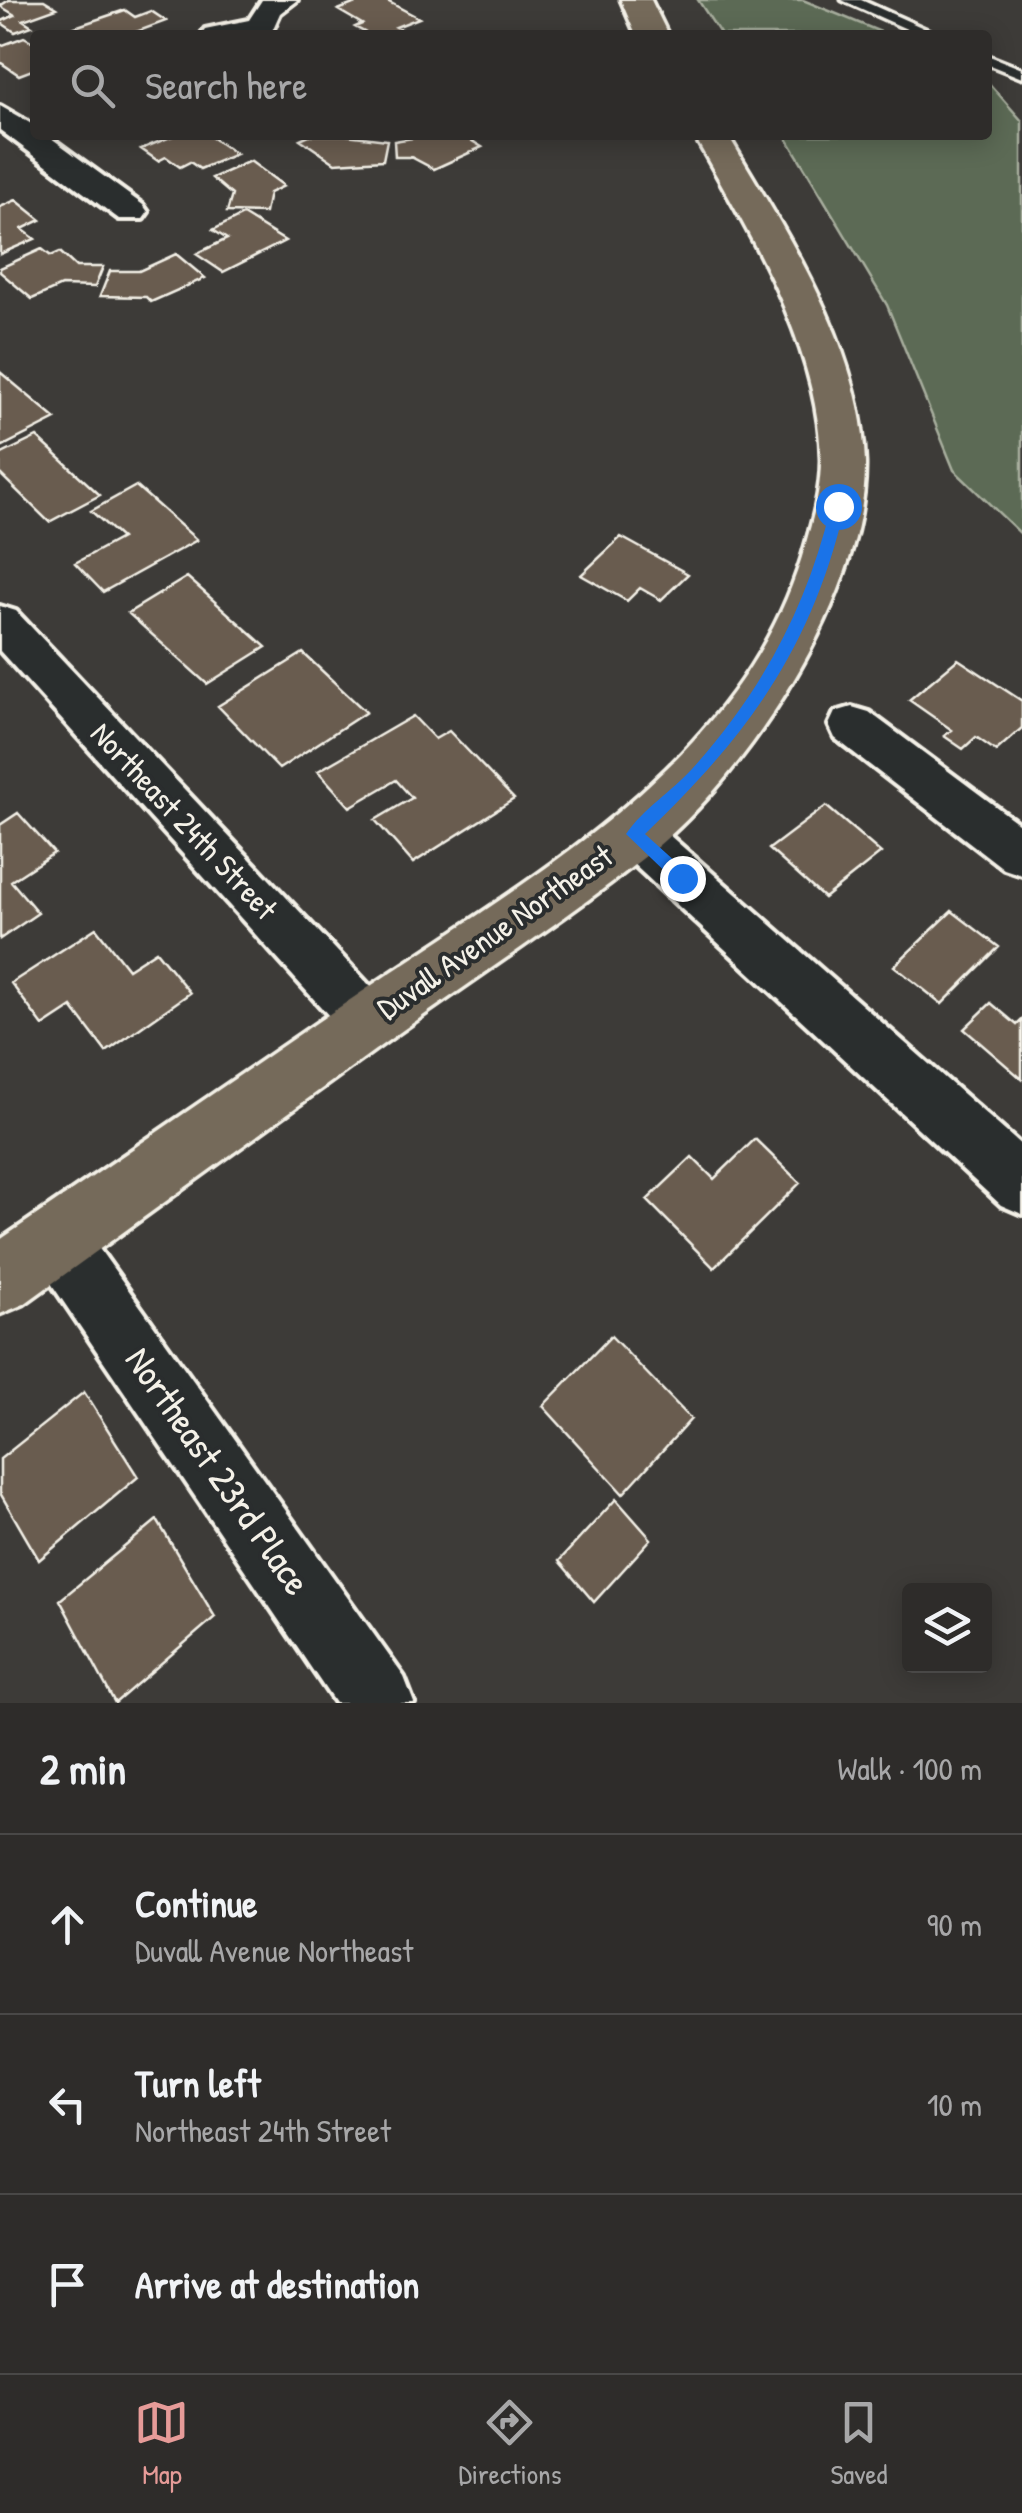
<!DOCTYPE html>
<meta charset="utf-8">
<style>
:root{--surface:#2e2c2a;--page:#363432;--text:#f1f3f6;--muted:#a7a7a8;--line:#494847;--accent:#e69b98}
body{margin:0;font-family:"Patrick Hand",sans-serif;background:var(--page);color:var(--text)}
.controls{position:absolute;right:30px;bottom:30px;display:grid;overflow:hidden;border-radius:10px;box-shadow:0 5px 25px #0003}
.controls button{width:90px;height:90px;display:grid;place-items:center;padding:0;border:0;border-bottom:2px solid var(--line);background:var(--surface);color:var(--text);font:50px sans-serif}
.stop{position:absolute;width:30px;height:30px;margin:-22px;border:8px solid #1a73e8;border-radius:50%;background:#fff}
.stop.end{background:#1a73e8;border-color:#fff;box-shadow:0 2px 10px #0008}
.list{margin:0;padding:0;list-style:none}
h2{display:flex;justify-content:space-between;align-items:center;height:130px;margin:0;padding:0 40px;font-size:42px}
h2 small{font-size:32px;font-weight:400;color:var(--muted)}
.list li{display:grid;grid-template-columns:65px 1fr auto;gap:30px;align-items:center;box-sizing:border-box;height:180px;padding:0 40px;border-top:2px solid var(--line)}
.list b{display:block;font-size:38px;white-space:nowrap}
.list p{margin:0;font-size:32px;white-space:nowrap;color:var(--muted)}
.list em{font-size:32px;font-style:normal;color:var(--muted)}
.icon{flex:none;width:55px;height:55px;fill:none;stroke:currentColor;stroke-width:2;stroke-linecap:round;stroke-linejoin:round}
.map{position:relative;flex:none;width:1022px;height:1703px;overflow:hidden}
.search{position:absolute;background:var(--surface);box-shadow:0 5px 25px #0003;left:30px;right:30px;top:30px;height:110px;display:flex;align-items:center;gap:25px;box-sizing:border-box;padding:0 35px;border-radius:10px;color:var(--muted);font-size:38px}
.sheet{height:670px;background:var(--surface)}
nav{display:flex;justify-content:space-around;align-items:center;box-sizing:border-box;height:140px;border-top:2px solid var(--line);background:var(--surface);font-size:28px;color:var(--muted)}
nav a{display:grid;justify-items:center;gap:5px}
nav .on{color:var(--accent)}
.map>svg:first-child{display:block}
.green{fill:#5b6b54;stroke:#a8ae9e;stroke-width:2.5}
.building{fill:#695c50;stroke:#f4f1e8;stroke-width:2.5}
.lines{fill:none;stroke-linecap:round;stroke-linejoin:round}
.lane-casing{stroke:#f4f1e8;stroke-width:7}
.street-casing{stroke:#f4f1e8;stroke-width:8}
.primary-casing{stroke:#f4f1e8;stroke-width:7}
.lane{fill:#2a2d2e;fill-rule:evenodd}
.street{fill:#2a2d2e;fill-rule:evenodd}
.primary{fill:#746a5a;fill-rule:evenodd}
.route{fill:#1a73e8}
.labels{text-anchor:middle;stroke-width:8;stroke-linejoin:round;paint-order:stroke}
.street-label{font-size:32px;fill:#f4f1e8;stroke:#2a2d2e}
.near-street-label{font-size:38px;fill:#f4f1e8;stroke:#2a2d2e}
</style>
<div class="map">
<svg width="1022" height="1703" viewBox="0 0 1022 1703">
<rect width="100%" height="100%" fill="#3d3b38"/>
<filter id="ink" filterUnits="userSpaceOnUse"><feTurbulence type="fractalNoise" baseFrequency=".01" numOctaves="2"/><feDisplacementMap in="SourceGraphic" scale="20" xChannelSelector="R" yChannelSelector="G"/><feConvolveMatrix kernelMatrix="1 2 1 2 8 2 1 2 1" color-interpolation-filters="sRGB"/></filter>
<g filter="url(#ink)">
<path class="green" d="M698,0H803L888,35H721Z
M987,81L1022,121V535L954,470L887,305L785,135H987Z"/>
<path class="building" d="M9,0H44L57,8L23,20L32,26L15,32L0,22L15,15L0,6Z
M363,0H385L419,18L396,27L404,31L395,35H370L355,27L362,24L338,10Z
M125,10L135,17L151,11L166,21L128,35H86L75,27Z
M24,37L35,43V69L19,75L0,62V46Z
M175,135H208L236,154L200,169L190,162L180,167L166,157L158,161L141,149Z
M309,135H346L387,140L383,160L335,163L300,139Z
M431,135H462L482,147L434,169L411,157H395L394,141Z
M250,161L284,186L269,193L265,213L227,212L232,195L212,178Z
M16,200L41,220L22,229L35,239L0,254V207Z
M243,215L285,241L223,272L196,254L227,239L213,230Z
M42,249L51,256L60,252L76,267H103L95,287L61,286L32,299L0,272V268Z
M176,254L205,278L151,302L146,297L100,296L110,271H139Z
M0,372L56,419L3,446L0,444Z
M37,437L100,495L49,522L0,474V455Z
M136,486L197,540L103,592L75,563L121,538L91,511Z
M621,537L688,574L661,600L640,588L627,601L581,575Z
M187,577L266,647L207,684L128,613Z
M303,653L366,712L279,769L218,706Z
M958,659L1022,701V728L996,751L976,737L963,749L944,736L952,730L909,700Z
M413,716L435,739L449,731L514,799L413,863L375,820L412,798L396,780L350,807L318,771Z
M826,806L881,853L824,898L769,849Z
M18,813L54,853L11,881L38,913L0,939V825Z
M952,911L999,947L942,1004L894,966Z
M96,928L128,969L156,951L190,993L106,1052L72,1007L43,1026L11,983Z
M991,1003L1017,1025L1022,1020V1079L964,1029Z
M755,1139L800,1183L714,1268L647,1200L692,1157L714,1179Z
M611,1336L691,1419L623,1494L543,1406Z
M84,1392L138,1477L39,1560L0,1493V1459Z
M616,1499L651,1539L594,1602L559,1561Z
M157,1520L215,1617L115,1703L60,1600Z"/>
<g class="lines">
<g class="lane-casing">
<path id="lane" d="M842,0H861L939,35H920Z
M987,55L1022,69V78L987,64Z"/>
</g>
<g class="street-casing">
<path id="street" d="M262,0H297L280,13L271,33L201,35L205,29L249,20Z
M0,106L35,126V135H47L143,205L148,212L143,219H119L0,130Z
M0,606L16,611L387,1004L395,1021L387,1038L368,1046L349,1038L0,651Z
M852,707L869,712L1022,826V875L1004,869L835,738L829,725L835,712Z
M634,814L652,820L1022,1146V1214L1001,1205L616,848L609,834L616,820Z
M57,1210L78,1219L404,1677L414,1703H335L36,1261L27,1240L36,1219Z"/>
</g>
<g class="primary-casing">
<path id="primary" d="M621,0H651L668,35H636Z
M694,135H728C785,232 862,346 865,463C867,593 749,773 651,852C564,921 469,982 379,1047C261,1133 142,1218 24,1304L0,1314V1240C116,1161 231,1081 347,1002C519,884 736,771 802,557C811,526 821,493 821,460C819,344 748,232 694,135Z"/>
</g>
<use href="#lane" class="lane"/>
<use href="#street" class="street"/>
<use href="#primary" class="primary"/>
</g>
</g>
<path class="route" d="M838,501L845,506C812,648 749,734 645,834L688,873V883H677L626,834C643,809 672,791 692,769C762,691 807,607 831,506Z"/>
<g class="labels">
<g class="street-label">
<text transform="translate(184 821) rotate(47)" y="11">Northeast 24th Street</text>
<text transform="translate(495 932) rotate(-35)" y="11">Duvall Avenue Northeast</text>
</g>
<g class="near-street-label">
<text transform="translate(218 1471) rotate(55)" y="13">Northeast 23rd Place</text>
</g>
</g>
</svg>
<div class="controls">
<button><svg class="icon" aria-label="layers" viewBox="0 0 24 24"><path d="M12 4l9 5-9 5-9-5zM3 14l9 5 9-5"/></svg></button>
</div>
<div class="stop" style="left:838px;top:506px"></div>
<div class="stop end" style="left:682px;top:878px"></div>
<div class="search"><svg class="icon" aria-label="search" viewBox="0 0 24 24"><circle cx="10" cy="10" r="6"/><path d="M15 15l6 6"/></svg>Search here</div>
</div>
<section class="sheet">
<h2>2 min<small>Walk · 100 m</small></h2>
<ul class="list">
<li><svg class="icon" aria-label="ahead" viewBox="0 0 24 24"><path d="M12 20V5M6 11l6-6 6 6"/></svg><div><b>Continue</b><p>Duvall Avenue Northeast</p></div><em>90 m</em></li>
<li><svg class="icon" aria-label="left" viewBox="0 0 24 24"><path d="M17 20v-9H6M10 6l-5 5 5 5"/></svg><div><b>Turn left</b><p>Northeast 24th Street</p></div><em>10 m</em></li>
<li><svg class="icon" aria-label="arrive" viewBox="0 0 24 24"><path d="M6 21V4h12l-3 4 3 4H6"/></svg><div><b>Arrive at destination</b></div></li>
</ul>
</section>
<nav>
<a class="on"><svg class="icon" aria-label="map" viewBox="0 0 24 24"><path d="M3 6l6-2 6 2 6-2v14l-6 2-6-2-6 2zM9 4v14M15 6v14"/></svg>Map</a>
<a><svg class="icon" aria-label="directions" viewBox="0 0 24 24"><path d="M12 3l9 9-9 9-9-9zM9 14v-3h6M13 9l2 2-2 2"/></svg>Directions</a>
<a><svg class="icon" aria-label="saved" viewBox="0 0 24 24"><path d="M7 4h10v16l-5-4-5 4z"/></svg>Saved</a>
</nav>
